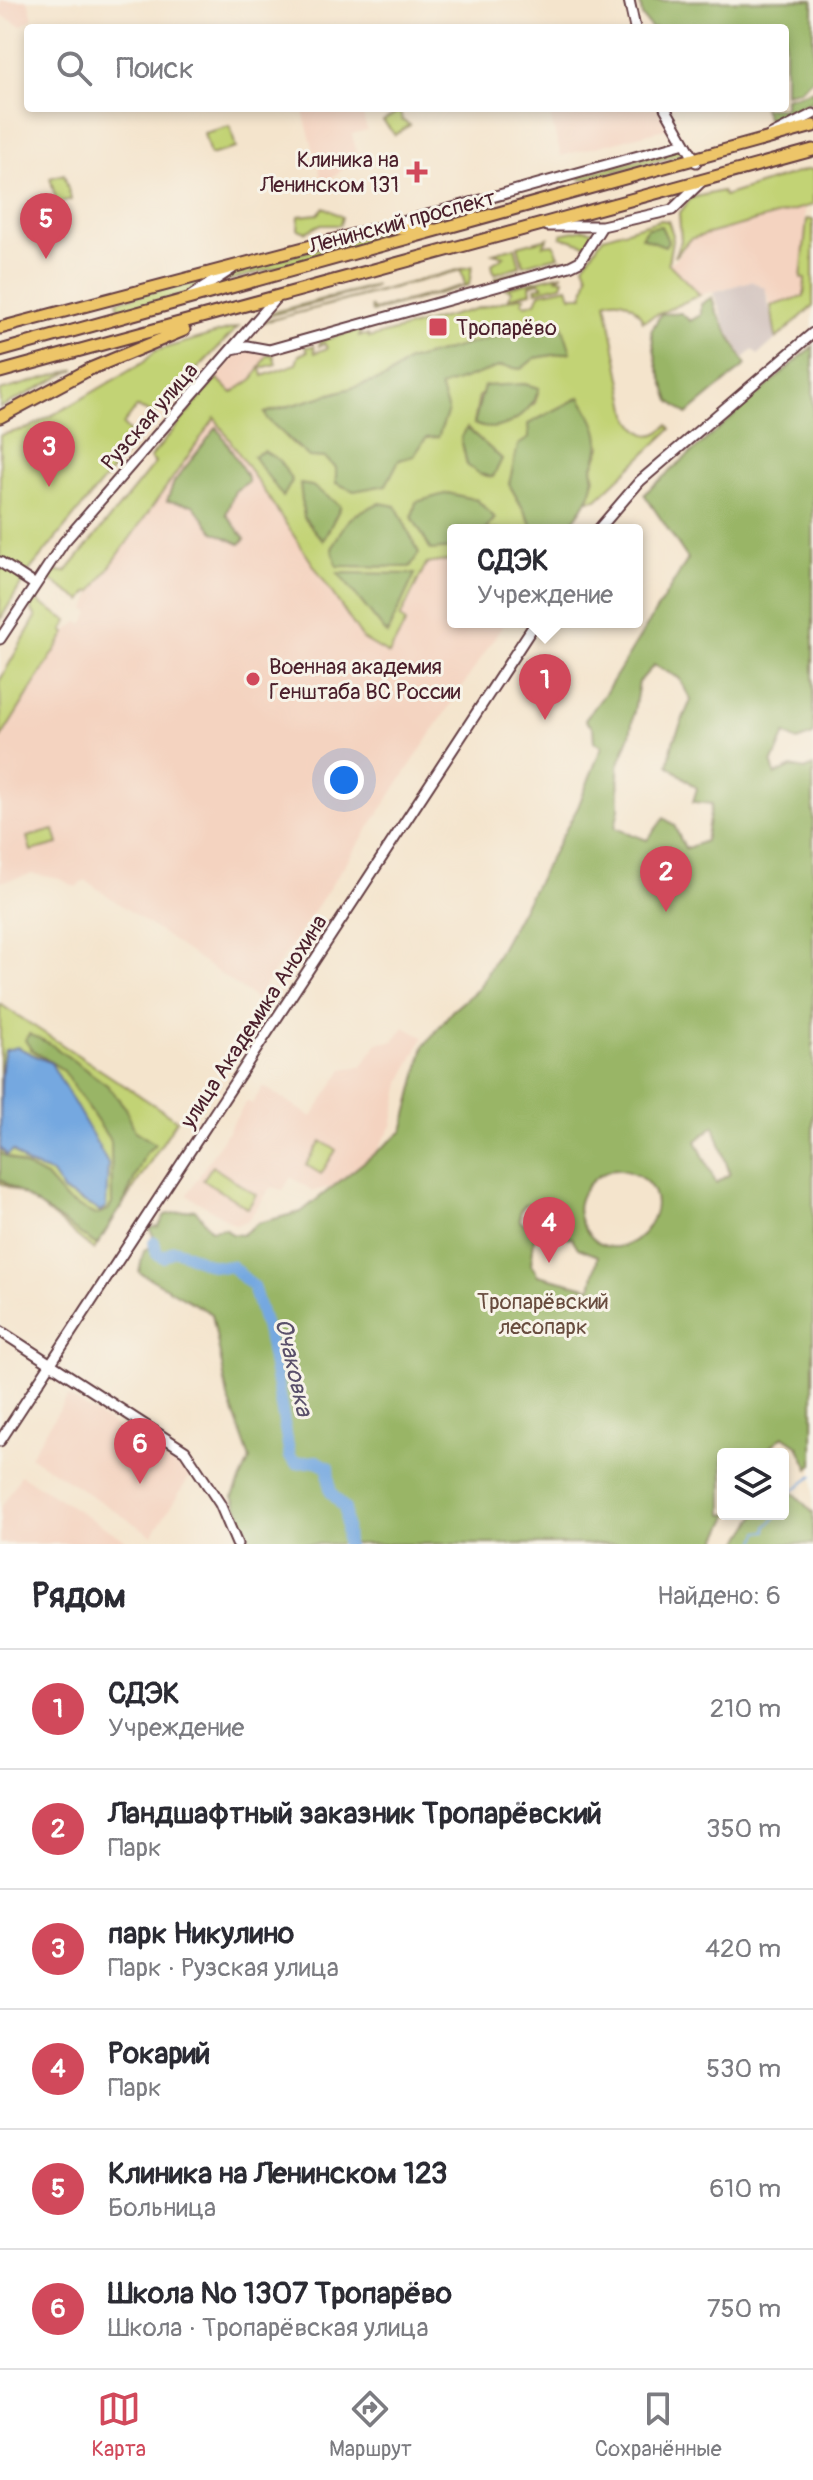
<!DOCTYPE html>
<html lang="ru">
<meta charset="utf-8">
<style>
:root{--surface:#fff;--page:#f2f2f3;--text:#2b2b33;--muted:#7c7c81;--line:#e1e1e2;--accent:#d1495b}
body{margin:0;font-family:Pangolin,sans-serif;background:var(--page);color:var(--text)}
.controls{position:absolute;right:24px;bottom:24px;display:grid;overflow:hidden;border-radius:8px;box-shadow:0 4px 12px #0003}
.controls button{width:72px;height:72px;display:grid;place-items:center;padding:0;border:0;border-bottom:2px solid var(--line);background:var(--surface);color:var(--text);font:40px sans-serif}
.you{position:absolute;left:344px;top:780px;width:28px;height:28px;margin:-20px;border:6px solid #fff;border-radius:50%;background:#1a73e8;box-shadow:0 0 0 12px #1a73e833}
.badge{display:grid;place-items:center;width:52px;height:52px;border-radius:50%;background:var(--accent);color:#fff;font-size:26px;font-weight:700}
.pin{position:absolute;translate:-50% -66px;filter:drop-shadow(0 2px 4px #0008)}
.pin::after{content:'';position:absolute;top:42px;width:28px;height:24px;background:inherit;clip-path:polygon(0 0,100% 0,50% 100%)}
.popup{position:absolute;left:447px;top:524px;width:196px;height:104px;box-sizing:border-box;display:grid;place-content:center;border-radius:8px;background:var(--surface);filter:drop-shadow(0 2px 6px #0005);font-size:26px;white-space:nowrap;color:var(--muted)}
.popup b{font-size:30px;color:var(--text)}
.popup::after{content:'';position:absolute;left:50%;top:100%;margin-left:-16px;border:16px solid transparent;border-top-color:var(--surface)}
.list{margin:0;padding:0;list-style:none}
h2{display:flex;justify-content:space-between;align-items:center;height:104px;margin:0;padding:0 32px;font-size:34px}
h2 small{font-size:26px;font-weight:400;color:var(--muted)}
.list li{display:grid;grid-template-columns:52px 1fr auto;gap:24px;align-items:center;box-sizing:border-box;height:120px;padding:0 32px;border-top:2px solid var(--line)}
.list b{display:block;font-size:30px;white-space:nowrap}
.list p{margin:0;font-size:26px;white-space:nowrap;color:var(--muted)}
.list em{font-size:26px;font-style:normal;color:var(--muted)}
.icon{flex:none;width:44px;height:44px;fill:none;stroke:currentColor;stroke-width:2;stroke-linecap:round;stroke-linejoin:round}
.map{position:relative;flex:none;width:813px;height:1544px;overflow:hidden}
.search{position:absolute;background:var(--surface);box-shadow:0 4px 12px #0003;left:24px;right:24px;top:24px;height:88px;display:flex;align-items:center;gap:20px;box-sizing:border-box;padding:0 28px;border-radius:8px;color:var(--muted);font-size:30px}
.sheet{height:824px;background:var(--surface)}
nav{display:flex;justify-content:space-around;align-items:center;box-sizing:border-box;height:112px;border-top:2px solid var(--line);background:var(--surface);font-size:22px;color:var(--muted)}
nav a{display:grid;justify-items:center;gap:4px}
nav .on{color:var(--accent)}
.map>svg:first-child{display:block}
.built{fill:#f4d3c0}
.industrial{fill:#d0c0bc}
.green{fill:#c2d375;stroke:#867950;stroke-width:2;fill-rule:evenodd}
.forest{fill:#99b566;stroke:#726a48;stroke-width:2;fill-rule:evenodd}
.water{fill:#74a8e0;stroke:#5f6486;stroke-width:2}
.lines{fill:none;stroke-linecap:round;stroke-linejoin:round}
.stream{stroke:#74a8e0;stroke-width:2}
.river{stroke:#74a8e0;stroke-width:12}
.minor-casing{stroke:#643d43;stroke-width:13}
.major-casing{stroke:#643d43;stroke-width:15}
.minor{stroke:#fff;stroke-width:9}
.major{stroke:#edc569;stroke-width:11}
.poi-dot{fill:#d1495b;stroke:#f7f3e8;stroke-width:3}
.labels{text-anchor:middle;stroke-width:6;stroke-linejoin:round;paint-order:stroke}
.poi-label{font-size:22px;fill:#4a1f2b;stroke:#f7f3e8;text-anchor:start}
.street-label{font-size:22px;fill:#4a1f2b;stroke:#f7f3e8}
.park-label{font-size:22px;fill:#684c3e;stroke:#f7f3e8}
.water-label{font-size:24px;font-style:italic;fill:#594f6a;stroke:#f7f3e8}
</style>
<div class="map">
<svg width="813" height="1544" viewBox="0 0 813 1544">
<rect width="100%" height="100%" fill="#f7f3e8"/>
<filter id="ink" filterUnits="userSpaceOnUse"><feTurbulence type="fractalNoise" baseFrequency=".0125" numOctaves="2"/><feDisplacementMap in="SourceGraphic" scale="16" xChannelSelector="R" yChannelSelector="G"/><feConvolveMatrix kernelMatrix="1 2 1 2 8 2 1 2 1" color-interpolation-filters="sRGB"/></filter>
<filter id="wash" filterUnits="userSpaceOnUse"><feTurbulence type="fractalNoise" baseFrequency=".006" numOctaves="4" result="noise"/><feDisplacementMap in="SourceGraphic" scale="32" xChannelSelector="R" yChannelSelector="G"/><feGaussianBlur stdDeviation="1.8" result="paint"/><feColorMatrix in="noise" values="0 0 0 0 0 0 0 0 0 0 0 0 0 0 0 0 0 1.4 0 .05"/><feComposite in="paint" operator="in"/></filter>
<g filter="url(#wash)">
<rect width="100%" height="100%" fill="#f4e4cc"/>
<path class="built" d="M0,0H28L33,18L21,26L0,14Z
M302,108H361L367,130L352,134L358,158L323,184Z
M548,108H657L669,128L561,156Z
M805,208L804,296L771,306L765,288L751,281L700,295L668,264L676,259L690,239Z
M248,350L267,355L254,378L232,393L217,378L240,351Z
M215,418L363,639L406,622L399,619L426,564L453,560V622H505L256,999L85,880L76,887L60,879L33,874L0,882V738L69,629L78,622L83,624L90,613L86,609L92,592Z
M404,1027L423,1037L401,1082L392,1126L372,1158L336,1186L313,1191L291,1177L283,1190L271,1187L248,1220L236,1225L187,1195L247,1101L252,1104L263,1086L312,1117L343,1069L362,1066L377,1043L394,1041Z
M68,1396L191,1475L152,1535L30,1456Z
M21,1475L90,1518L132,1544H0V1509Z"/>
<path class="industrial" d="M751,281L765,288L776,339L758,355L753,350L744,358L724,322L713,292Z"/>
<path class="green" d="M400,111L402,120L410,125L395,135L383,121Z
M230,126L236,148L210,155L204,133Z
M681,148L680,155L581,180L579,176Z
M809,169L813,170V205L690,239L674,257L681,241L679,214L691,198L722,191L724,196Z
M64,174L71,200L57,203L50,178Z
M324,207L342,217L340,225H319L306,232L298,229L299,216L318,214Z
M807,219L813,220V306L776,339L771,306L804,296L805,279L801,278Z
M660,220L668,221L673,235L668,263L700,295L643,321C636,305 622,295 606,302L628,414C638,434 651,443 668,425L671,429L597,499L588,500L595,477L592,470L601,447L580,397L529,424V438L509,484L535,530H485L495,518L477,500L431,549L453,548V560L426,564L400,618L406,622L389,654L363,639L215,418L92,592L89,591L82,601L46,577L50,571L66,572L155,463L150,458L217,378L232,393L254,378L267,355L273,354L276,364L261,368L263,376L296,364L299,355L308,351L305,347L314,346L315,353L327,348L324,343L319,346L320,341L362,329L359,336L368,335L369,338L519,297H525L522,302L526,305L536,302L540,293L568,287L571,296H583L588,275L584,265L603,237ZM560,320L570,352L535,358L521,369L501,366L439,387L426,438L414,455L336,483V468L325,457C296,457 284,432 265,413L386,378L408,361ZM524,384L539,388L535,403L518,415L474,424L479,396L500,387ZM467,428L502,459L467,465L461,438ZM264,451L284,497L253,456ZM414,544L419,553L410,567L337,566Z
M584,229L595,231L587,245L561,237V234Z
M376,232L404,233L212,285L237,271Z
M548,238L543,245L554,244L559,256L523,265L518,246Z
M515,247L520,266L494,274L492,264L504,256L493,253Z
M563,259L568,263L497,283L495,278Z
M472,266L469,285L372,312L370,306L374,310L465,285L461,270L260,323Z
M222,273L186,294L120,311L117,301Z
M563,274L557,278L564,279L562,285L536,291L535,288L543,286L539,282L530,285L531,292L508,298L512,291L505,288Z
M376,285L371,288L261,318L270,313Z
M238,327L154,414L137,407L123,425L137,440L29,571L0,620V435L29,428L71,405L144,362L155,351Z
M76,369L0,408V391Z
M35,600L68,621L63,631L66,633L1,738L0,680L36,617L30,607Z
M54,830L58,844L31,851L27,837Z
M0,1004L177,1120L94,1250L29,1197L0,1183Z
M321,1141L336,1150L321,1174L306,1165Z
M212,1166L256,1195L248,1208L203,1180Z"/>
<path class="forest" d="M813,0V78L800,90L785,93V28H651L642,16L640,1Z
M813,90V101L768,120L763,108H785V98Z
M661,226L668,241L665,246L641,237L647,228Z
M712,297L715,309L746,365L687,414L670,401L657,365L651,331L661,314L681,313L690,321L701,315V304Z
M560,319L571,352L535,358L521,369L501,366L440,387L448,411L438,437L426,438L414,456L399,460L386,485L354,491L336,483V468L325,458L309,457L267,419L265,413L386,378L408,361Z
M813,346V735L797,741L785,734L772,764L775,775L792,767L805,770L813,766V1464L809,1469L798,1446L783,1436L762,1454H723V1514H730L715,1544H252L233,1496L250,1459L228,1397L212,1314L139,1272L144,1250L152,1246L154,1237L149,1228L159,1226L165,1215L195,1209L211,1230L225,1228L232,1234L242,1235L258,1223L301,1212L403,1131L424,1046L452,1011L479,988L578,807L602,746L594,742L593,728L585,720L606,692L688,559L644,494ZM654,665L679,678L691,700L673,742L668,765L697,788L693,802L712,804L705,841L685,849L674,825L664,818L647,840L615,828L619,808L618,766L630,735L639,682ZM714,1126L730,1174L716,1183L696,1141ZM615,1169C704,1182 625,1289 585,1229C567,1202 589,1176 615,1169ZM536,1203L546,1206L551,1215L549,1226L552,1235L572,1238L578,1248L598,1256L591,1288L538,1275L531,1264L535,1233L520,1221V1211L526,1204Z
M524,384L539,388C533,414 500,437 474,424L484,386Z
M580,397C597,426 606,436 592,469C599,491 578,513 567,530H535L509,484L518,445L529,438L528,424Z
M217,427L248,478V482L235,491L226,514L245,539L240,544L214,532L193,505L167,501L174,482Z
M467,428L502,459L493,477L479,474L467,465L461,438Z
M264,451L280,461L292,481L283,497L253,456Z
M300,484L312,486L341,506L323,541L304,518Z
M448,493L477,500L495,518L485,530H453V548L431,550L412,517L416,502Z
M380,503L396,506L419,553L410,567L337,566L332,549C344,520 351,514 380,503Z
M338,573L415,574L387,634Z
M29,1034L49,1043L107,1085L125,1107L135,1131L155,1144L145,1154L125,1200L97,1245L0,1179V1153L46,1177L67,1201L95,1215L108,1210L112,1204L111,1142L63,1070L31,1049L25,1040Z
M784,1489L795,1494L813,1513V1544H738L757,1514H783Z"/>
<path class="water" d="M17,1047L51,1063L93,1136L108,1164L106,1207L100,1211L64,1192L51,1173L28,1165L13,1151L7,1155L0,1148C0,1130 0,1061 5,1050Z"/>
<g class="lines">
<path class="stream" d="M783,1508L788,1502L785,1496L813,1476
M755,1544L759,1532L767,1531V1526L779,1514"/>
<path class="river" d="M154,1242L157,1254L163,1257L174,1250C196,1255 208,1270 231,1266L253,1286L270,1343L290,1457L296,1463L317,1461L328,1467L330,1491L345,1509L347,1544"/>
</g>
</g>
<g filter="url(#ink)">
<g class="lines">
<g class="minor-casing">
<path id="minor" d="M629,0L635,28
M665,108L696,162
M770,136L813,114
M388,226L685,143
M547,226H602L672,210L702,181
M191,296L232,269
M232,349L247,346L269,350L570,266L580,261L602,226
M598,530L640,481L813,333
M0,562L34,584
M0,639L64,542L275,299
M0,1331L185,1451L220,1504L237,1544
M0,1441L536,622"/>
</g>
<g class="major-casing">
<path id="major" d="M0,328L380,228L434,230
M0,351L813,126
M0,372L813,150
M0,417L90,369L184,330"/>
</g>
<use href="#minor" class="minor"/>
<use href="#major" class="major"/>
</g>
</g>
<g class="poi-dot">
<path d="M413 160h8v8h8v8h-8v8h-8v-8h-8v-8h8z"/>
<rect x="428" y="317" width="20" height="20" rx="4"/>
<circle cx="253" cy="679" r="8"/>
</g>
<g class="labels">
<g class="poi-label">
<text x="399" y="167" text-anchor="end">Клиника на<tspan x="399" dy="25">Ленинском 131</tspan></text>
<text x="456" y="335">Тропарёво</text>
<text x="269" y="674">Военная академия<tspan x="269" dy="25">Генштаба ВС России</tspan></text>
</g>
<g class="street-label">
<text transform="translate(402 221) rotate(-15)" y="8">Ленинский проспект</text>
<text transform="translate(149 416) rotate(-49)" y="8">Рузская улица</text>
<text transform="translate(253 1021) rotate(-57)" y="8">улица Академика Анохина</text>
</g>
<g class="park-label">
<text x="543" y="1309">Тропарёвский<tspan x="543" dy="25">лесопарк</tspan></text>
</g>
<g class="water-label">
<text transform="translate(294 1367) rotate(77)" y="8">Очаковка</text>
</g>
</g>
</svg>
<div class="controls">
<button><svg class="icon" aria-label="layers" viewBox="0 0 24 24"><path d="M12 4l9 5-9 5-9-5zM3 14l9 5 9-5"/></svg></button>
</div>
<div class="you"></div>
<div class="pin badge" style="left:545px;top:720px">1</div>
<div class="popup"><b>СДЭК</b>Учреждение</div>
<div class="pin badge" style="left:666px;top:912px">2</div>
<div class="pin badge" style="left:49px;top:487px">3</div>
<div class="pin badge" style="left:549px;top:1263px">4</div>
<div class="pin badge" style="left:46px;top:259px">5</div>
<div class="pin badge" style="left:140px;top:1484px">6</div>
<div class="search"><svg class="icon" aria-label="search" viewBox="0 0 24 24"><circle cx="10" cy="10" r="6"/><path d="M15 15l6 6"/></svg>Поиск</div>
</div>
<section class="sheet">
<h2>Рядом<small>Найдено: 6</small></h2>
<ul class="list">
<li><span class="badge">1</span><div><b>СДЭК</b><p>Учреждение</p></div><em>210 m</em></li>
<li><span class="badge">2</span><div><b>Ландшафтный заказник Тропарёвский</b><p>Парк</p></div><em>350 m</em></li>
<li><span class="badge">3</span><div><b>парк Никулино</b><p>Парк · Рузская улица</p></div><em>420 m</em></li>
<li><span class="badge">4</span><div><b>Рокарий</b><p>Парк</p></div><em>530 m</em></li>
<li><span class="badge">5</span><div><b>Клиника на Ленинском 123</b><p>Больница</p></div><em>610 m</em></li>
<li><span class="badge">6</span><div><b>Школа № 1307 Тропарёво</b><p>Школа · Тропарёвская улица</p></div><em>750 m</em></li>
</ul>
</section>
<nav>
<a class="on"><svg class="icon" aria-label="map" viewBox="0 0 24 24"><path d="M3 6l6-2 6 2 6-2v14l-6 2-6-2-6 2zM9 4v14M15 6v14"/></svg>Карта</a>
<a><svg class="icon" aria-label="directions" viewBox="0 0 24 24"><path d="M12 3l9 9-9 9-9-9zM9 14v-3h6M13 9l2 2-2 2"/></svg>Маршрут</a>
<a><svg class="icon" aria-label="saved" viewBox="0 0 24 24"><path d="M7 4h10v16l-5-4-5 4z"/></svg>Сохранённые</a>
</nav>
